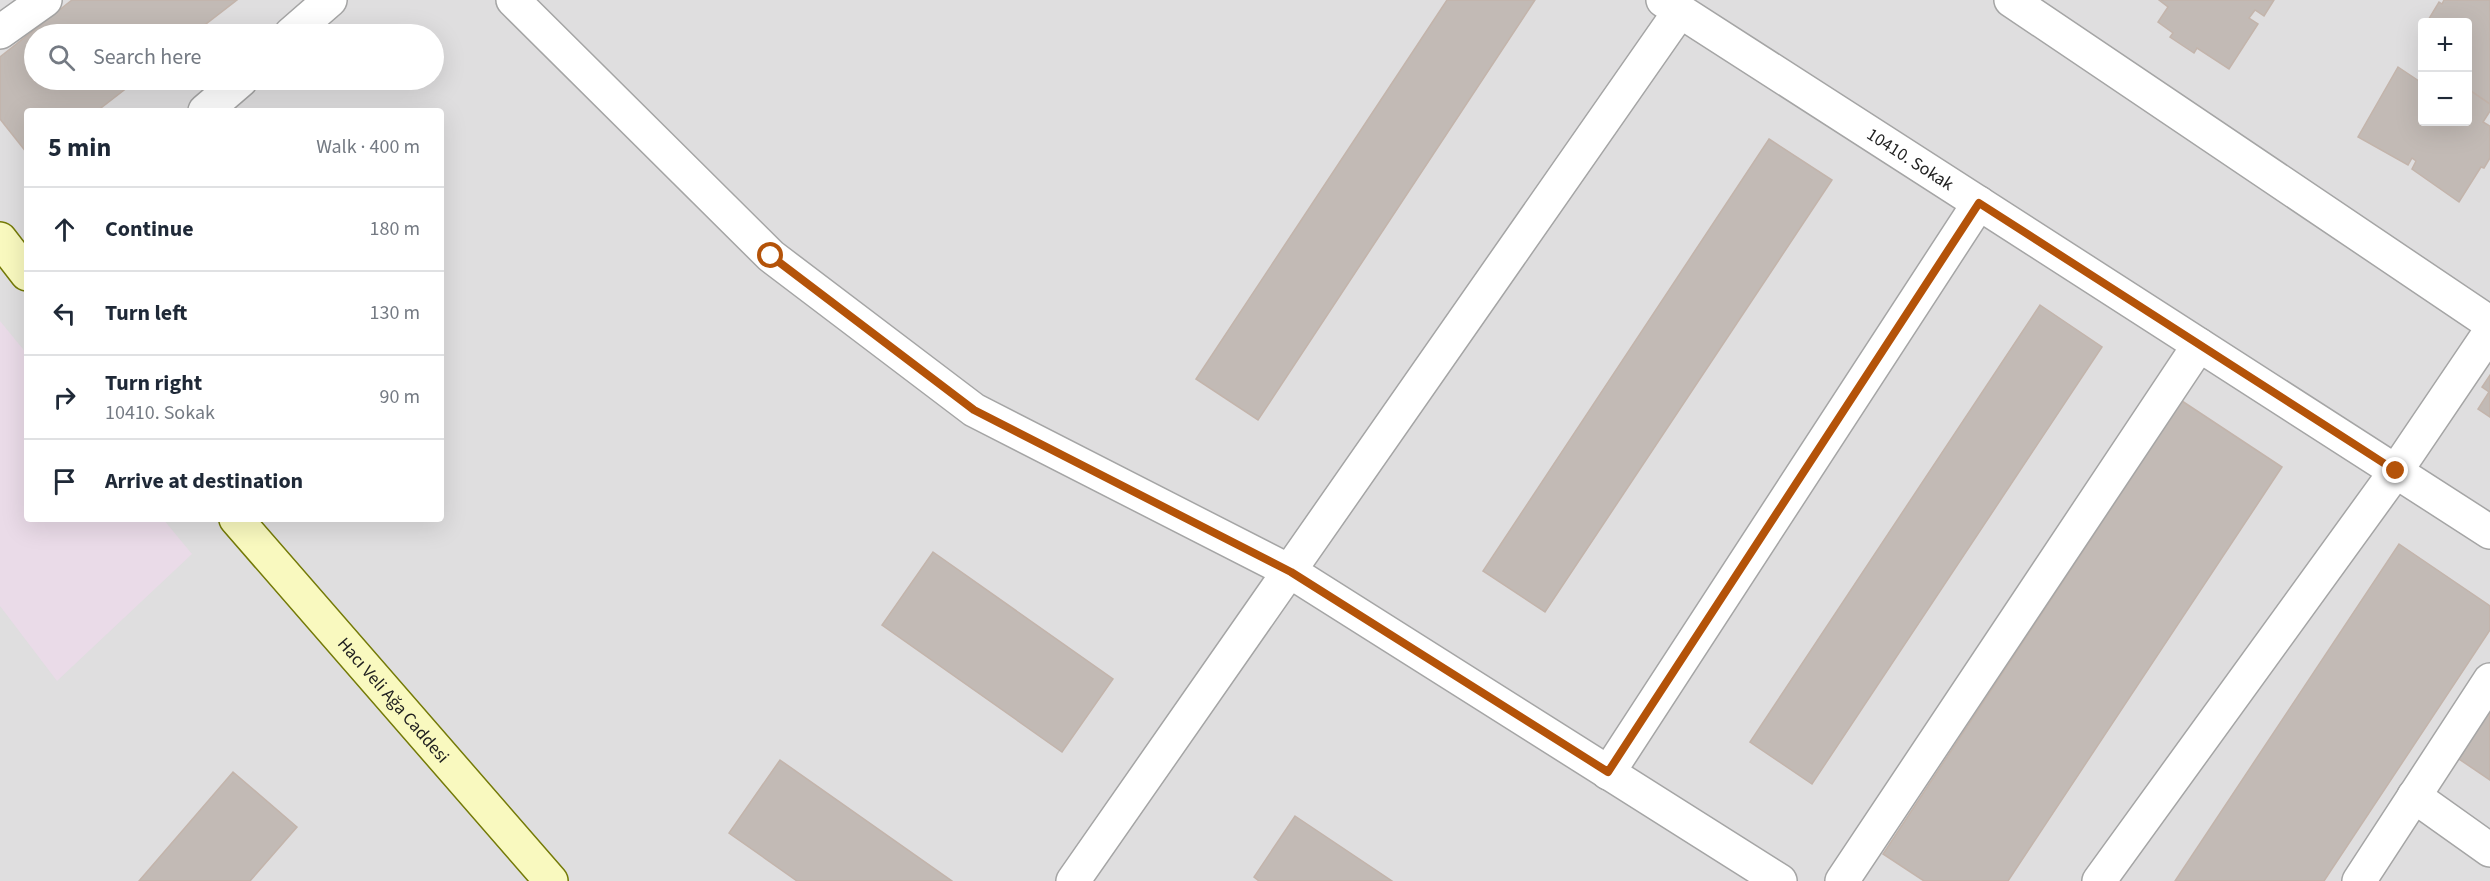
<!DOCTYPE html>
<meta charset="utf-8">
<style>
:root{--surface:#fff;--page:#f6f6f7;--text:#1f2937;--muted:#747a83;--line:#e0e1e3}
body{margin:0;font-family:"Source Sans 3",sans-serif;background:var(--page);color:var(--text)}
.controls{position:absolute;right:18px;top:18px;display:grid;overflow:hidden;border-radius:6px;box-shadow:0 6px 24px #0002}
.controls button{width:54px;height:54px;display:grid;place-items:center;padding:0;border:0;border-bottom:2px solid var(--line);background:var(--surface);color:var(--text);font:30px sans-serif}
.stop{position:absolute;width:18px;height:18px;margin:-14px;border:4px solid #b45309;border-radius:50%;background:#fff}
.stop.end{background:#b45309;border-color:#fff;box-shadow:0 2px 6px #0008}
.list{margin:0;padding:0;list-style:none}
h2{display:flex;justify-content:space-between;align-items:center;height:78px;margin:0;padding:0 24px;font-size:26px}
h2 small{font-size:20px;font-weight:400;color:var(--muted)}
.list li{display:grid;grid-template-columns:39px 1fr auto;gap:18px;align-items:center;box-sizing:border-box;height:84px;padding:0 24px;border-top:2px solid var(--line)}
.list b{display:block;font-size:22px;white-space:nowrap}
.list p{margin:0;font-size:20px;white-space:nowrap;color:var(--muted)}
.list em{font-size:20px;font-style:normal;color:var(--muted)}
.icon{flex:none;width:33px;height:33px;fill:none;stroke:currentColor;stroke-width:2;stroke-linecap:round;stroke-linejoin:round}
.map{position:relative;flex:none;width:2490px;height:881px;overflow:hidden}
.search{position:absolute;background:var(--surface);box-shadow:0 6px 24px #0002;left:24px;top:24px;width:420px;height:66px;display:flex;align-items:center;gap:15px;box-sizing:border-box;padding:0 21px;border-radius:33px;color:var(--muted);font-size:22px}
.panel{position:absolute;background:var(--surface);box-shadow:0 6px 24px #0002;left:24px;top:108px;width:420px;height:414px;border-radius:6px}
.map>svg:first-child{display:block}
.residential{fill:#dfdedf;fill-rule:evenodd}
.industrial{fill:#eadbe8}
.building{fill:#c2bab5;stroke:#c3b4ab;stroke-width:1.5}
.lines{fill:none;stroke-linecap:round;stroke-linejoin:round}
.street-casing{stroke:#a5a5a5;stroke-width:36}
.secondary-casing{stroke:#747a07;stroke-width:36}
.street{stroke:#fff;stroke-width:33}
.secondary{stroke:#f9f9bf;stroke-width:33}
.route{stroke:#b45309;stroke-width:8}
.labels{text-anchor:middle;stroke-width:6;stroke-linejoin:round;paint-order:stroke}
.street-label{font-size:18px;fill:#212121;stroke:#fff}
</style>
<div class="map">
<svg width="2490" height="881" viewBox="0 0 2490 881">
<rect width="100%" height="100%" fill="#f1eee8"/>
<path class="residential" d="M0,0H2490V881H0ZM2422,22H2468V122H2422ZM34,34H434V80H34ZM27,111H441V519H27Z"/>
<path class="industrial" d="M0,321L27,354V519H163L192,554L57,681L0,606Z"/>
<path class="building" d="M72,0H237L193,34H34V80H137L97,111H27V153L0,119V57Z
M1447,0H1535L1258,420L1196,379Z
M2159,0H2274L2264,16L2255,10L2249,18L2258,24L2229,69L2197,48L2194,53L2170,37L2173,33L2158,22L2168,7Z
M2444,0H2490V104L2468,89V22H2427L2439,2L2442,4Z
M2398,67L2419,81L2422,76V122H2468V89L2490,104V111L2483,122L2490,126V158L2484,168L2481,167L2459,202L2412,169L2416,161L2412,158L2408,165L2358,137Z
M1769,139L1832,180L1545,612L1483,571Z
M2040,305L2102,347L1812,784L1750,742Z
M2490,375V417L2478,409L2489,392L2482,387Z
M2182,401L2282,467L2008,881H1924L1883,854Z
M2399,544L2490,606V630L2324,881H2175Z
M933,552L1113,679L1062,752L882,625Z
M2490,699V780L2453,755Z
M780,760L952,881H797L729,833Z
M233,772L297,827L250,881H139Z
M1295,816L1392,881H1259L1254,877Z"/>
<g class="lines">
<g class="street-casing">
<g id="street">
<path d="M513,0L771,256L974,410L1291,572L1780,881"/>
<path id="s1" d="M1663,0L2490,532"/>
<path d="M2011,0L2490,323"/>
<path d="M0,32L45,0"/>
<path d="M291,34L330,0"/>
<path d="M205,111L241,80"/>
<path d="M1608,773L1979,203"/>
<path d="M2414,796L2490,850"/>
<path d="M1073,881L1680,11"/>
<path d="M1842,881L2199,345"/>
<path d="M2099,881L2396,471L2490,332"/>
<path d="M2359,881L2490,680"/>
</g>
</g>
<g class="secondary-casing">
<g id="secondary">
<path d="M0,239L27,274"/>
<path id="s2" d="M236,519L551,881"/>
</g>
</g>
<use href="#street" class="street"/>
<use href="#secondary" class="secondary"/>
</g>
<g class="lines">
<path class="route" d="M771,256L974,410L1291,572L1608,772L1979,203L2396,471"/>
</g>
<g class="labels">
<g class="street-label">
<text dy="6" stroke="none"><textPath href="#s1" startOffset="294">10410. Sokak</textPath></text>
<text dy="6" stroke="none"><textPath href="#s2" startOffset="240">Hacı Veli Ağa Caddesi</textPath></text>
</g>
</g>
</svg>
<div class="controls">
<button>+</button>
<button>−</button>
</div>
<div class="stop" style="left:771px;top:256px"></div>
<div class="stop end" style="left:2396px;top:471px"></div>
<div class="search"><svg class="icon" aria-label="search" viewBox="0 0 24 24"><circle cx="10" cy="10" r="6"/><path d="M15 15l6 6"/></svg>Search here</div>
<section class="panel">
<h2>5 min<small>Walk · 400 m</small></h2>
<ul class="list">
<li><svg class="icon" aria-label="ahead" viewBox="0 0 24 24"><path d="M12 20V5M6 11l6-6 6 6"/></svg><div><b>Continue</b></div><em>180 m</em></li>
<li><svg class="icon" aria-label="left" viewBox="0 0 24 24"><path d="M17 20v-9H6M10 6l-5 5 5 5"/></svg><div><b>Turn left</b></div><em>130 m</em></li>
<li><svg class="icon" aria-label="right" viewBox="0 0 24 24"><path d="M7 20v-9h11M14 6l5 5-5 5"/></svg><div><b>Turn right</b><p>10410. Sokak</p></div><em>90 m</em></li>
<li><svg class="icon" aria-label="arrive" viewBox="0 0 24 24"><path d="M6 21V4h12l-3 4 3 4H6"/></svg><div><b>Arrive at destination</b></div></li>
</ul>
</section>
</div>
